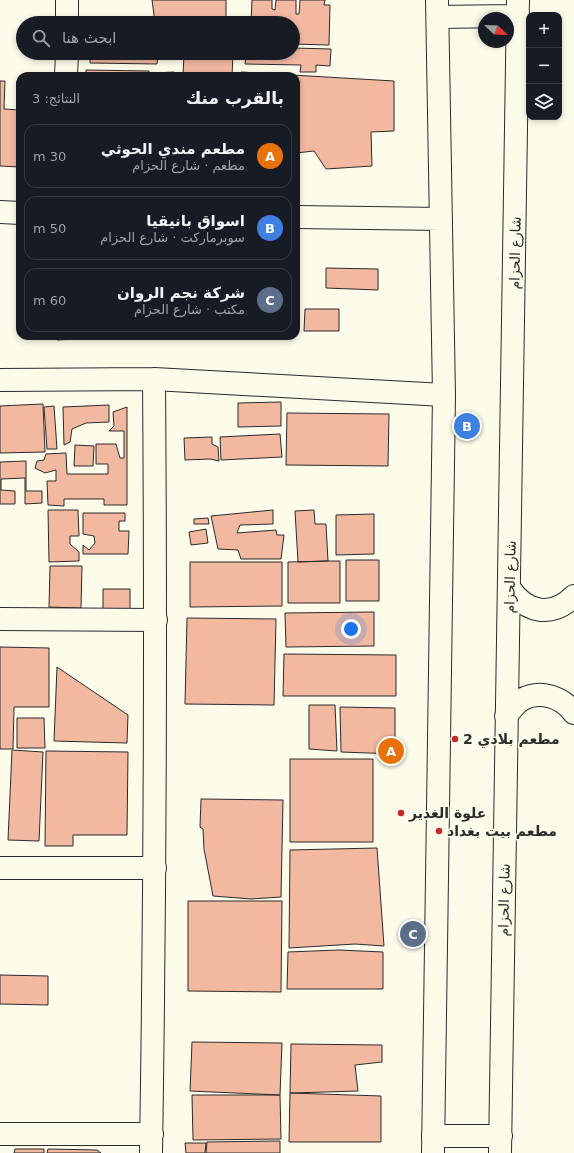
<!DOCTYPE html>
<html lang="ar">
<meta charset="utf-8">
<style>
:root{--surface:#171b24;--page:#20242c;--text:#f1f3f6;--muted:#9ea1a6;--line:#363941;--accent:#d93025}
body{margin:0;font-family:"DejaVu Sans","Noto Naskh Arabic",sans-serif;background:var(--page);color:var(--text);direction:rtl}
.controls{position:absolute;right:12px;top:12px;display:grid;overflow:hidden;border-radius:8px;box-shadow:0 2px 6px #0003}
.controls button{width:36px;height:36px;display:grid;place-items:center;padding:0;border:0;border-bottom:1px solid var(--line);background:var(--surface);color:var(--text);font:20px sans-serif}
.compass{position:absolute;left:478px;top:12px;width:36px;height:36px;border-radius:50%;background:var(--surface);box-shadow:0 2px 6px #0003;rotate:113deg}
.you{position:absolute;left:351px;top:629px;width:14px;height:14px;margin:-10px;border:3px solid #fff;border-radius:50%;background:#1a73e8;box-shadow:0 0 0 6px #1a73e833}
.badge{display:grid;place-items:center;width:26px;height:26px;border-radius:50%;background:var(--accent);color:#fff;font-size:13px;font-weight:700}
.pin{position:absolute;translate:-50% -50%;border:2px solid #fff;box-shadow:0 1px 4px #0006}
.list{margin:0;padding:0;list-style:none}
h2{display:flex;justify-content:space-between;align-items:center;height:52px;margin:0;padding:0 16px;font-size:17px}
h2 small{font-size:13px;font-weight:400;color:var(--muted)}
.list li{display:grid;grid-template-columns:26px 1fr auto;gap:12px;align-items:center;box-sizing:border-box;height:64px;margin:0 8px 8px;padding:0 8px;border:1px solid var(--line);border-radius:12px}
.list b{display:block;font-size:15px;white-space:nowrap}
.list p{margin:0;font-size:13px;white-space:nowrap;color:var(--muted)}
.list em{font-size:13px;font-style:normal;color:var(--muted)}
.icon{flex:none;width:22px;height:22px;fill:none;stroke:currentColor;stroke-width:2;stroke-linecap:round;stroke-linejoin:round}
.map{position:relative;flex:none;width:574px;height:1153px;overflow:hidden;direction:ltr}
.search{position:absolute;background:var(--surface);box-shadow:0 2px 6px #0003;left:16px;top:16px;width:284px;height:44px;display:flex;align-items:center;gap:10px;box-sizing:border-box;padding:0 14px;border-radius:22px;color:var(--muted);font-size:15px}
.panel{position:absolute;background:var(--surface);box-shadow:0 2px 6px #0003;left:16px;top:72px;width:284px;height:268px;border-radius:12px;direction:rtl}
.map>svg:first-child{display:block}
.building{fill:#f2b8a0;stroke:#2b2b2b}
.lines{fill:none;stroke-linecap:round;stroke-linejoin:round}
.minor-casing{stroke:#2b2b2b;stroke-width:24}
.major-casing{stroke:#2b2b2b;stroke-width:24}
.minor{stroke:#fdfbea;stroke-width:22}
.major{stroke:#fdfbea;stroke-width:22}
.poi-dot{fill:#c62828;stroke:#fdfbea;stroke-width:1.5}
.labels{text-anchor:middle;stroke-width:3;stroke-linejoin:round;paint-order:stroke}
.street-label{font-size:14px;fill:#2b2b2b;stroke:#fdfbea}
.poi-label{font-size:14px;font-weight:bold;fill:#2b2b2b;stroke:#fdfbea;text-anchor:start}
</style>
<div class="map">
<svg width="574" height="1153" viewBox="0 0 574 1153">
<rect width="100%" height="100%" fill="#fdfbea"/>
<path class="building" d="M152,0H226V23H153L154,15Z
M252,0H272V9L275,10L276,0H296V14H299L300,0H325L324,5H330L329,45L293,44V23H251Z
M293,48L331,49L330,66L316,65V72H300L301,65L245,64L246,55H255V53H293Z
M90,53H158L157,64L90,63Z
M184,53H233L232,76H183Z
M86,70L149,71V76H86Z
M174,72V76H154V73Z
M241,72L394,81V131L371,132L372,166L326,169L314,151L296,153V76H241Z
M0,81H5L4,109L20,110V167L0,166Z
M326,268L378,269V290L326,288Z
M305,309H339V331H304Z
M57,336H77V339L57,340Z
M281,402V426L238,427V403Z
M43,404L45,452L0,453V406Z
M109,405V422L86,423L72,429L70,442L64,445L63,407Z
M54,406L57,449H47L44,407Z
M127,407V505H104V499H64V506L48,505L47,481H56V470L45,473L35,468L37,461L44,460L46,454L66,453L67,474H108V464H96V444H116L120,458H124V431H109L114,426L113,412Z
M287,413L389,414L388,466L286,465Z
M280,434L282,457L221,460L220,437Z
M212,437V444L218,447L219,461L210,459L185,460L184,438Z
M75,445L94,446L93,466H74Z
M26,461V491H42V503L25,504V478L1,479V490L15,491V504H0V462Z
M48,510H78L79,536H70V544L79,552V561L49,562Z
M273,510V524L240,525L237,533L276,530L277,535H284L281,559H241L238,550L218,549L211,516Z
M314,510L315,524H326L328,561L298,562L295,511Z
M83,513H125V521H119V531H129L128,554H83V545L89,550L95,543L94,536L83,534Z
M374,514V554L336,555V515Z
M208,518L209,524H194V519Z
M206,529L208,543L191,545L189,532Z
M346,560H379V601H346Z
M328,561H340V603H288V562Z
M190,562H282V606L190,607Z
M50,566H82L81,608L49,607Z
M103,589H130V619H103Z
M374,612V646L286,647L285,613Z
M187,618L276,619L274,705L185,704Z
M0,647L49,648V707H14L13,749H0Z
M284,654L396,655V696H283Z
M57,667L128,715L127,743L54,741Z
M309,705H335L337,751L309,749Z
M340,707L395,708V754L341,752Z
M17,718H44L45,748H17Z
M12,750L43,752L39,841L8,840Z
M46,751L128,752L127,835H73V846H45Z
M290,759H373V842H290Z
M201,799L283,800L281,897L251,899L213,896L204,849L203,829L200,827Z
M377,848L384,946L355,944L289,948L290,850Z
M188,901H282L281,992L188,991Z
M339,950L383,952V989H287L288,952Z
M0,975L48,976V1005L0,1004Z
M192,1042L282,1043L280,1095L190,1091Z
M291,1044L382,1045V1062L355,1065L358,1091L290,1093Z
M290,1093L381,1096V1142H289Z
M192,1095H280L281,1139L193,1140Z
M280,1141V1153H206L207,1142Z
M185,1143H206L205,1153H186Z
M15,1149H44V1153H14Z
M48,1149L97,1150L101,1153H47Z"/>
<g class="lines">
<g class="minor-casing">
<path id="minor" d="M67,23V0
M66,76L67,53
M0,212L20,213
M296,217L441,219
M0,380L154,379L444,395
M0,619L156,620
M0,868H155
M0,1134H152
M151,1153C155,895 156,637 154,379
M433,1153L444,395L437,0"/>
</g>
<g class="major-casing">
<path id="major" d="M438,17L518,16
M510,589C527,613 552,618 574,596
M506,716C511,710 515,704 521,700C540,689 562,697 574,713
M433,1136H501
M500,1153L518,0"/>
</g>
<use href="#minor" class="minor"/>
<use href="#major" class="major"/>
</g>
<g class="poi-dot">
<circle cx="455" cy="739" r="4"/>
<circle cx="401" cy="813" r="4"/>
<circle cx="439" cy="831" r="4"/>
</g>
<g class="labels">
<g class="street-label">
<text transform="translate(515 253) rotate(-89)" y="5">شارع الحزام</text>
<text transform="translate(510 577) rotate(-89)" y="5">شارع الحزام</text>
<text transform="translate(504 900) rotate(-89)" y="5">شارع الحزام</text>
</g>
<g class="poi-label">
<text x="463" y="744">مطعم بلادي 2</text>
<text x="409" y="818">علوة الغدير</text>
<text x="447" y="836">مطعم بيت بغداد</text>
</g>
</g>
</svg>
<div class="controls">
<button>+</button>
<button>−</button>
<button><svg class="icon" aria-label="layers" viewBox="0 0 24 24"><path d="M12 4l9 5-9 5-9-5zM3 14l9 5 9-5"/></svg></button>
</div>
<svg class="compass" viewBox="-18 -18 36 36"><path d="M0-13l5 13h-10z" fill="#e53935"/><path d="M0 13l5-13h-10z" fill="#9ea1a6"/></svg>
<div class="you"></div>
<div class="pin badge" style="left:391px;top:751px;background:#e8710a">A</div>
<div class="pin badge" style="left:467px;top:426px;background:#3f7fe0">B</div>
<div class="pin badge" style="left:413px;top:934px;background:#5c6f8a">C</div>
<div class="search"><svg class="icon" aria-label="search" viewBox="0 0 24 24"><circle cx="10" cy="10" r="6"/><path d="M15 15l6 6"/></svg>ابحث هنا</div>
<section class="panel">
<h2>بالقرب منك<small>النتائج: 3</small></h2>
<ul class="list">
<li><span class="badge" style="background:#e8710a">A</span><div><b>مطعم مندي الحوثي</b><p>مطعم · شارع الحزام</p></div><em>30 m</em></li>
<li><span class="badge" style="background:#3f7fe0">B</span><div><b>اسواق بانيقيا</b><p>سوبرماركت · شارع الحزام</p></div><em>50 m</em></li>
<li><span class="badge" style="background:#5c6f8a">C</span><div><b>شركة نجم الروان</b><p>مكتب · شارع الحزام</p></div><em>60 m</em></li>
</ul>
</section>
</div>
